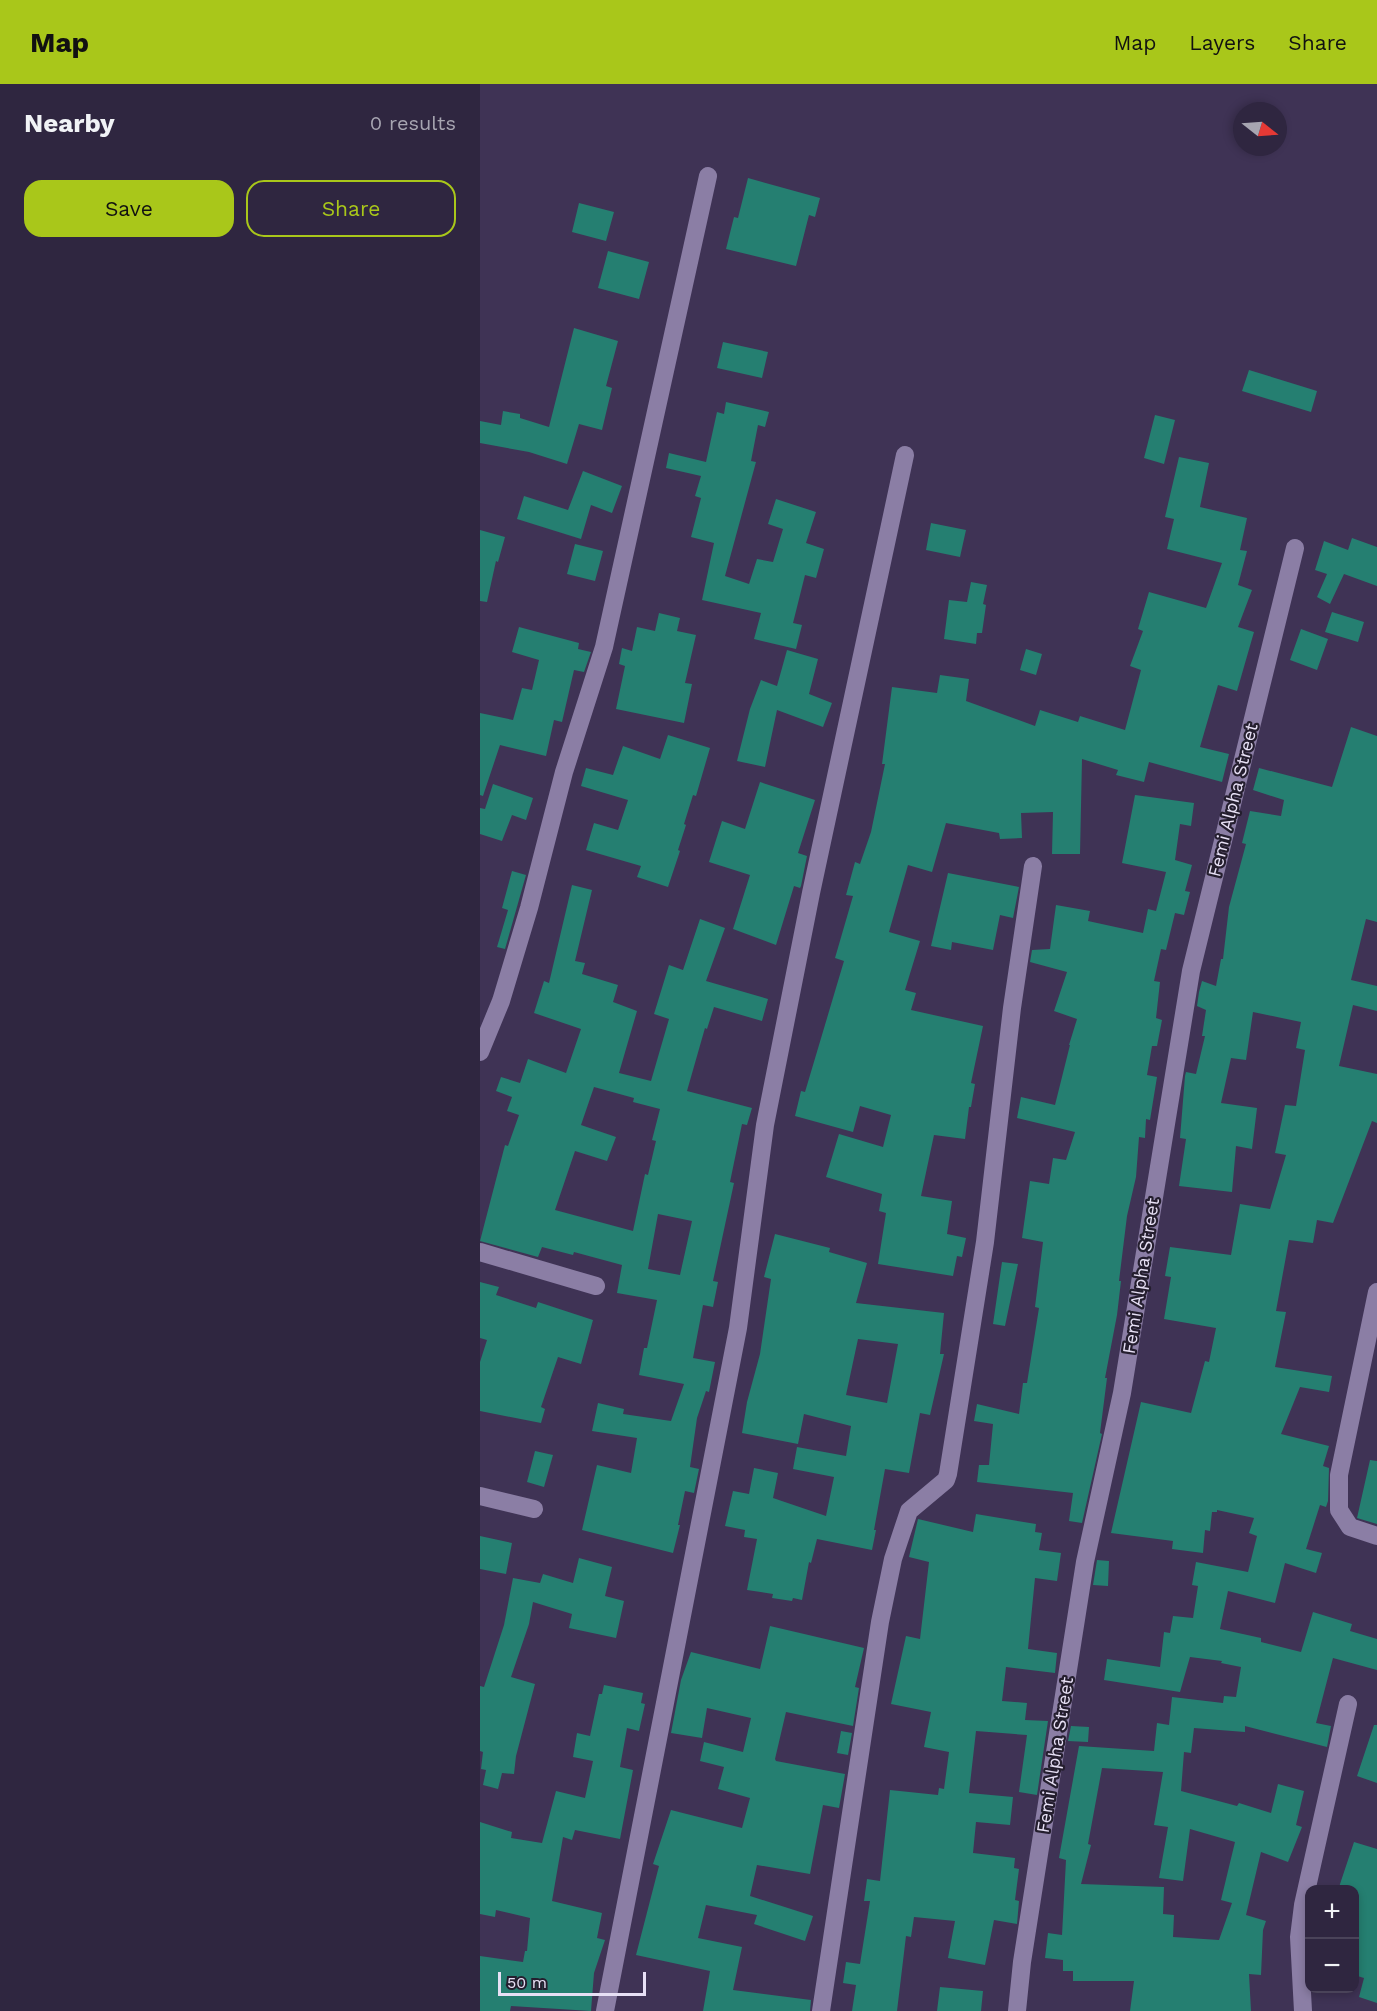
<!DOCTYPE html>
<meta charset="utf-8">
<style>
:root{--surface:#2f2640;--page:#372e47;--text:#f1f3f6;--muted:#a7a5b1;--line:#4a4359;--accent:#a9c71a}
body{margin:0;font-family:"Work Sans",sans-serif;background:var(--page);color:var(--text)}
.controls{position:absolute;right:18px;bottom:18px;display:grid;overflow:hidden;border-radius:12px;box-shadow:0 3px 9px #0003}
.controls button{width:54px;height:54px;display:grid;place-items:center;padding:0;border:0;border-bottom:2px solid var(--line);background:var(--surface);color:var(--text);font:30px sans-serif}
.compass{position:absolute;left:753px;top:18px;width:54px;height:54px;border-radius:50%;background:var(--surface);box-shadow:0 3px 9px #0003;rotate:107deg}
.scale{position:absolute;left:18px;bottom:15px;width:148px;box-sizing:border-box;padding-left:6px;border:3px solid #e7e0f5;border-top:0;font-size:16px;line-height:21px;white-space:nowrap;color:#e7e0f5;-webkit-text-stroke:4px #241e2e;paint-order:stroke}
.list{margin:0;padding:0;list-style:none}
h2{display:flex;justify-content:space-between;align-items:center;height:78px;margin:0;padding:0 24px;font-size:26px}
h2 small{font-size:20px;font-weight:400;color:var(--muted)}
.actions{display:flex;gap:12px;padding:18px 24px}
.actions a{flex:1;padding:14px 0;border:2px solid var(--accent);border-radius:18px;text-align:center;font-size:21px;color:var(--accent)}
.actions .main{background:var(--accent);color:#111}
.map{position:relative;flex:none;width:897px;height:1927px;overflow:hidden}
header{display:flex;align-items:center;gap:36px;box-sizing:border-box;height:84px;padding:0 30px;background:var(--accent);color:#111}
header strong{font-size:28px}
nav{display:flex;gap:33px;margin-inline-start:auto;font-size:21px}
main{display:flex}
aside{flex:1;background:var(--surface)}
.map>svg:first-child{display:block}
.building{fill:#257f71;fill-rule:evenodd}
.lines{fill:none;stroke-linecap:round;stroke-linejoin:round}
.street{stroke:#8b7ea5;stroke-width:18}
.labels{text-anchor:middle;stroke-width:4.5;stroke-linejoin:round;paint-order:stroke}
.street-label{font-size:18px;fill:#e7e0f5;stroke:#241e2e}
</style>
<header>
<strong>Map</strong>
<nav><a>Map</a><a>Layers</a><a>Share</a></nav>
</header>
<main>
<aside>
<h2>Nearby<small>0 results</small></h2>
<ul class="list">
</ul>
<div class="actions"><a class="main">Save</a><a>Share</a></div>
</aside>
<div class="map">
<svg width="897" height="1927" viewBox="0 0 897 1927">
<rect width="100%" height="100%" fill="#3f3355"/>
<path class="building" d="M268,94L340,114L335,133L329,131L316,182L246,165L254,133L258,134Z
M99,119L134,128L126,157L92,148Z
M128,167L169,178L159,215L118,204Z
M94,244L138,257L126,302L132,304L122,346L99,340L87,380L49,368L0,359V337L21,341L23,327L40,330V334L69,343Z
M243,258L288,268L282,294L237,284Z
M769,286L837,307L831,328L762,307Z
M246,318L289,328L285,343L278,341L271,377L276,378L245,492L269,500L277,475L293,478L303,445L288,440L296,415L336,428L326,459L344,465L336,494L325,491L313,539L322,541L316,565L274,555L281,529L222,516L234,459L211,453L221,414L215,412L221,392L186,384L189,369L226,378L237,328L244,330Z
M675,331L695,336L684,380L664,374Z
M699,373L729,379L720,423L767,434L760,466L767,467L758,501L772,506L758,543L774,548L757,607L738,601L720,663L749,670L742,698L669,678L664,698L636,691L638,686L602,675L600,770H572L573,728L541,729L542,754L520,755L519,749L466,739L452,788L428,781L409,848L440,857L425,906L436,909L431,926L503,942L491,999L495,1000L491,1023H489L485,1055L454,1051L441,1112L472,1117L467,1150L486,1154L482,1173L477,1172L473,1192L398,1180L406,1129L399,1127L402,1110L346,1093L359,1050L403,1063L411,1031L380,1022L373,1048L315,1032L321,1007L325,1008L364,877L355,874L373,812L366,811L375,778L380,780L391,748L405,680H402L412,603L457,609L460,591L489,595L486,617L555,642L560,626L598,638L600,632L645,646L661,586L650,582L663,547L658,545L669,508L726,524L742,479L687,465L694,435L685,433Z
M103,387L142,402L132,429L111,421L101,455L37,435L44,412L88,426Z
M451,439L486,446L480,473L446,466Z
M0,446L25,453L18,478L16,477L7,518L0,517Z
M872,454L897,463V502L864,490L850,520L837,513L847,490L835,486L844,457L868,466Z
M95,460L123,467L115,497L87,490Z
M491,498L507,501L503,520L506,521L502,549H497L496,560L464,555L469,516L487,518Z
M852,528L884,538L878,558L845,548Z
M179,529L200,534L197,547L216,551L205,599L212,600L204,639L136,625L145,582L139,580L142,564L152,567L157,543L175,547Z
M39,543L99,559L98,565L111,568L104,588L94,586L82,638L74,636L66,672L20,661L3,712L0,711V629L33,636L42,604L52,606L59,576L32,568Z
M821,545L848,555L837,586L810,576Z
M546,565L562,570L556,591L540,586Z
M307,566L338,575L329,610L352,619L343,643L297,626L285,683L257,677L270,625L281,596L297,602Z
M871,643L897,652V838L886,835L871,896L897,902V927L873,921L859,982L897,990V1039L892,1037L853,1139L837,1136L833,1159L809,1156L796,1227L806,1228L795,1283L852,1292L849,1308L820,1303L801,1350L849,1362L843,1382L849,1384L848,1417L846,1423L840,1421L826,1465L842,1469L836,1489L805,1479L795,1519L748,1507L740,1545L781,1554V1558L821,1568L833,1528L872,1540L870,1547L897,1555V1586L853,1574L836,1639L851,1642L847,1663L765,1642V1648L714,1644L711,1669L704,1668L701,1707L757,1722L759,1719L791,1729L798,1700L824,1707L816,1741L822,1743L808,1778L781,1768L766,1831L786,1837L783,1846L781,1891L769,1890L771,1927H650L654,1897H593V1887H583V1876L565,1874L568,1849L582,1851L586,1776L579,1774L599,1662L674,1667L677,1639L689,1641L692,1613L743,1619L744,1612L756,1613L761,1583L741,1579L742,1577L710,1573L700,1608L624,1596L627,1575L680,1583L684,1548L690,1549L693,1532L713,1534L718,1502L712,1501L716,1478L768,1488L777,1452L769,1449L774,1434L737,1426V1428H732L730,1447L725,1446L723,1469L692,1465L693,1457L631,1449L661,1318L711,1329L725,1277L729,1278L736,1244L684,1235L691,1193L685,1192L690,1163L751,1171L760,1120L790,1125L806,1071L795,1069L805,1021L816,1022L825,966L816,964L821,938L773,928L766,976L751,974L741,1019L777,1024L772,1065L756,1062L752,1108L699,1102L706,1055L700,1054L705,992L706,988L716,990L725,952H722L726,926L717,922L719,908L722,897L736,902L741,875H743L749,823L766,760L762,759L770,727L801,732L804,716L773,706L779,684L852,703ZM622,1684L683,1688L674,1741L688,1743L679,1794L703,1797L710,1745L755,1758L741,1816L752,1819L739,1856L693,1853L694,1831L683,1830L684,1803L601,1800L611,1761L608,1760Z
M188,651L230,664L216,712L213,711L204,740L206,741L198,766L200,767L188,803L157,793L161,782L106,766L114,739L138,746L148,716L101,702L106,684L133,691L143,662L180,675Z
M280,698L335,716L318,769L327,772L321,802L320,804L314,802L296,861L253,845L270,791L229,778L242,737L265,745Z
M13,700L53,714L46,736L32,731L22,757L0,750V724L5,725Z
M655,711L714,719L711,742L700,740L695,776L712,781L705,807L710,808L704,831L695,829L686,866L681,865L674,897L680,898L676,934L682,936L677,962H672L667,991L677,993L670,1036L666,1035L665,1054L659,1053L656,1093L647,1132L639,1197H641L637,1231L625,1294H627L620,1349L622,1350L602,1439L589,1437L593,1409L497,1398L499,1381H509L513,1340L494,1337L497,1320L539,1330L543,1299H547L559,1224L555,1223L563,1158L542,1154L550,1097L569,1100L573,1074L586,1076L595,1048L537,1034L541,1013L575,1021L590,961H589L597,935L574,927L587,888L550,878L552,866L570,865L576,821L610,827L608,837L663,849L668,825L676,827L686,788L642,779Z
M32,787L46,791L25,865L17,863L28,826L22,824Z
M468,789L539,803L533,834L520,831L513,866L472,858L471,866L451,862Z
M92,801L112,806L95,877L105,879L102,890L138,901L133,918L157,927L139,989L171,997L189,935L174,930L189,881L203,886L220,835L245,844L226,897L288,915L282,937L234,923L227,945L225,944L207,1007L272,1024L267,1041L262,1040L250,1098L254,1099L233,1197L238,1198L233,1223L223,1221L213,1274L235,1278L229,1308L226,1307L217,1334L210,1383L219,1385L214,1409L205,1407L198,1441H200L193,1469L102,1446L117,1381L151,1389L157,1354L112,1347L118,1319L144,1325L143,1330L191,1337L204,1300L159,1291L164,1264H167L177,1216L137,1209L142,1181L94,1168L93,1171L62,1163L58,1173L0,1157L25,1061L28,1062L39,1031L27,1027L32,1013L16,1007L21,993L40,999L48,975L86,989L101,945L54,929L64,897L69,899ZM114,1003L154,1014L153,1018L180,1025L172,1056L176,1057L168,1091L165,1090L153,1147L75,1126L95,1067L127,1077L136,1053L101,1041ZM178,1130L212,1137L200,1191L168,1185Z
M295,1150L350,1164L349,1168L387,1179L376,1219L464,1229L460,1270H464L450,1331L440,1329L429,1389L405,1385L394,1446H396L392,1466L337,1455L331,1479L329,1478L322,1516L313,1514L312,1517L292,1514L293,1510L267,1506L277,1455L264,1453L265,1446L245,1442L253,1407L269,1410L274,1384L298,1389L293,1414L346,1432L354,1393L313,1385L317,1363L366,1372L371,1342L324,1330L318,1360L262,1349L267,1318L280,1270L291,1195L284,1193ZM378,1255L418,1260L407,1319L366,1311Z
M522,1178L538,1180L525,1242L513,1240Z
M0,1198L19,1203L16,1211L56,1224L58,1218L113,1236L101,1280L78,1273L61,1323L65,1325L61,1339L0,1327V1278L7,1256L0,1254Z
M55,1367L73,1371L64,1403L47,1398Z
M890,1376L897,1377V1440L877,1434Z
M496,1430L556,1440L555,1448L562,1449L559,1466L581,1469L577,1497L555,1494L548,1565L577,1569L575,1589L526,1583L522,1617L547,1619L545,1636L568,1637L557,1711L539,1708L547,1651L496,1647L489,1709L533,1713L530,1741L496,1738L493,1769L535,1774L534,1784L539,1785L535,1816L539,1817L537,1840L514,1836L505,1881L468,1874L475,1837L434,1833L431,1853L426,1852L417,1927H372L376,1901L363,1899L366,1878L380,1880L390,1817H384L387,1795L400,1797L410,1706L458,1711L459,1704L464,1705L469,1668L444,1663L451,1628L411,1620L426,1552L440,1555L449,1478L429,1473L438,1435L493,1448Z
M0,1452L32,1459L26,1490L0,1485Z
M99,1474L132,1483L125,1512L144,1517L136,1554L89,1544L92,1530L53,1518L49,1540L31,1593L55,1600L36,1672L34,1690L22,1689L18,1705L3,1701L6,1686L1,1685L3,1668L0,1667V1602L4,1603L24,1541L33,1494L60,1499L63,1490L93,1499Z
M617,1476L629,1477L628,1502L613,1501Z
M290,1542L384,1564L375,1603L379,1604L373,1642L306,1628L295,1675L296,1677L365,1690L359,1724L343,1721L330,1790L277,1781L270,1812L333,1832L325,1857L274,1840L277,1831L226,1821L218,1854L262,1863L253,1906L331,1916L330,1927H223L230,1887L156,1871L179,1782L173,1780L191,1726L262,1744L270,1714L238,1705L244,1683L220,1677L224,1658L263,1668L271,1634L227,1624L222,1654L191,1649L201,1596L211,1568L280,1585Z
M124,1601L163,1609L161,1619L165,1620L159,1647L147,1644L140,1683L153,1686L140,1755L95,1746L92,1756L83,1753L72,1817L122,1829L117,1854L125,1856L114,1889L111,1927L31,1922L30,1927H0V1872L43,1878L45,1867H47L50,1834L16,1826L15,1833L0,1830V1738L32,1748L31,1754L62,1759L76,1707L105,1714L113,1677L93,1673L97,1649L110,1652L119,1610H122Z
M894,1641H897V1699L877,1692Z
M591,1642L609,1643L608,1658L588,1657Z
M361,1647L372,1649L368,1671L357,1669Z
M874,1758L897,1765V1919L879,1913L884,1894L874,1891V1806H858Z
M460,1903L503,1907L501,1927H457Z"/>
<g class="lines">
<path class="street" d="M0,968L21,917L49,824L84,688L124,563L228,92
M0,1168L116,1202
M897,1208L859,1391V1426L870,1443L897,1452
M0,1412L54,1425
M125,1927L258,1244L285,1041L331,809L425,371
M341,1927L400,1538L413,1475L429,1427L466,1396L468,1390L505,1158L532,924L553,782
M537,1927L542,1878L605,1478L642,1309L711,887L815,464
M823,1927L819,1853L823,1821L868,1620"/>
</g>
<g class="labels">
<g class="street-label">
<text transform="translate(753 716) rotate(-76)" y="6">Femi Alpha Street</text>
<text transform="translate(661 1192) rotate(-81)" y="6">Femi Alpha Street</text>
<text transform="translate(575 1671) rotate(-81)" y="6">Femi Alpha Street</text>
</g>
</g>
</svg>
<div class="controls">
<button>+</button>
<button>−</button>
</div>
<svg class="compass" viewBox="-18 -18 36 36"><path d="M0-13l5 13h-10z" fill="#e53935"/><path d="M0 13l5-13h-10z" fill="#a7a5b1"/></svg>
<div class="scale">50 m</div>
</div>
</main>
